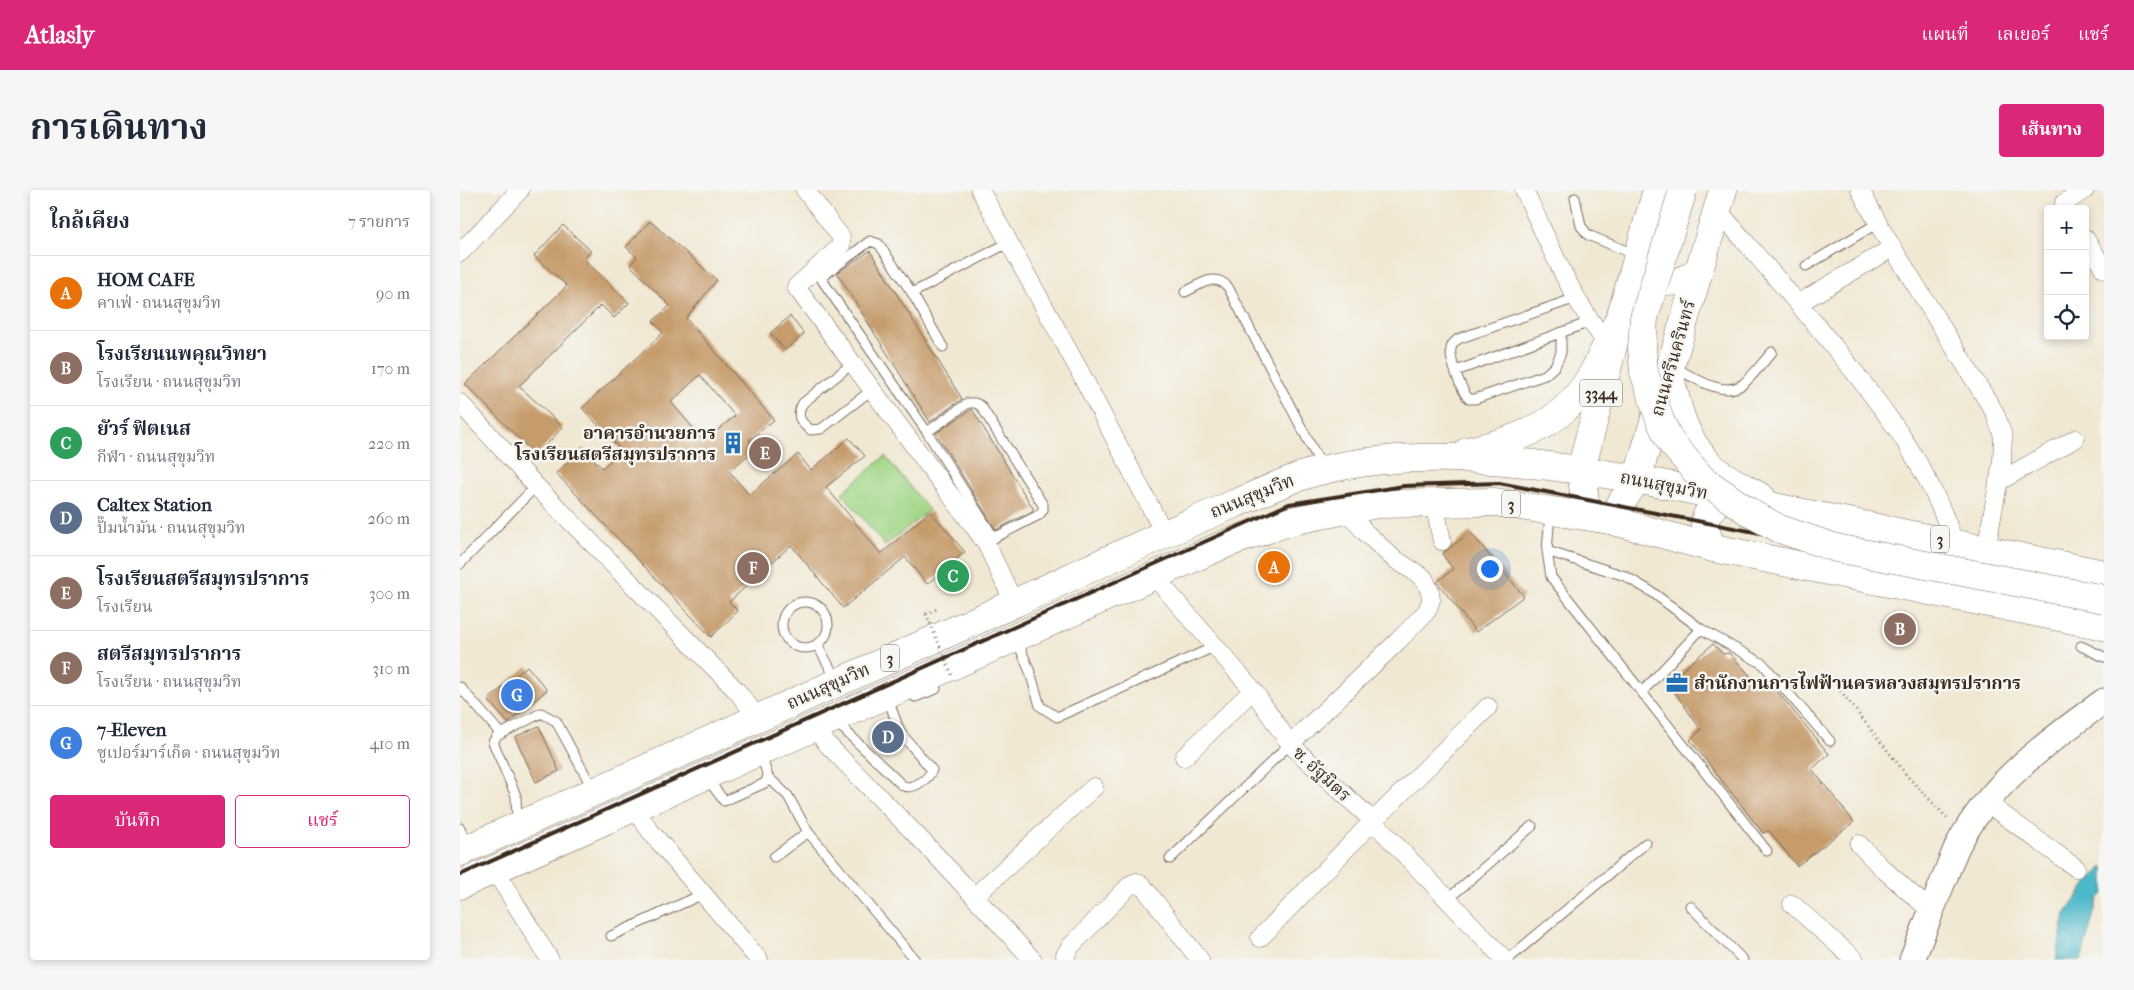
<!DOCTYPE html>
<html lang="th">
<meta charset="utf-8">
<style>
:root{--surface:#fff;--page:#f6f6f7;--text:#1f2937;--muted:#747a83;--line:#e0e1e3;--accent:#db2777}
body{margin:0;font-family:"IM FELL French Canon","Noto Serif Thai",serif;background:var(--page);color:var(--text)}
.controls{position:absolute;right:15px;top:15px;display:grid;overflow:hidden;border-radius:5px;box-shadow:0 2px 8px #0003}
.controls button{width:45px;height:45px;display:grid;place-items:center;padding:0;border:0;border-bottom:1px solid var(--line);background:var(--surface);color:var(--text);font:25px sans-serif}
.you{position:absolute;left:1029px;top:378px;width:18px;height:18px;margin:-12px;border:4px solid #fff;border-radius:50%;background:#1a73e8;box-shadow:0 0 0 8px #1a73e833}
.badge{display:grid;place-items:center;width:32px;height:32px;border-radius:50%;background:var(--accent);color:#fff;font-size:16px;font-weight:700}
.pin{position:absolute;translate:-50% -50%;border:2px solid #fff;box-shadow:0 1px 5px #0006}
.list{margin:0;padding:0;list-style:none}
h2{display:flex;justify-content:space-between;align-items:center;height:65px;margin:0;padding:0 20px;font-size:21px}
h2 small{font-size:16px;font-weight:400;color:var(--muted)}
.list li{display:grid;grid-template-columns:32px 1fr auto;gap:15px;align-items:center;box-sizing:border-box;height:75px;padding:0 20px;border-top:1px solid var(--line)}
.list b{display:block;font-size:19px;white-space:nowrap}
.list p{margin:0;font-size:16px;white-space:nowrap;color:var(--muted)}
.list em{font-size:16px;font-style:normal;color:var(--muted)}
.actions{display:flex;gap:10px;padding:15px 20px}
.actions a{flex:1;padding:11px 0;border:1px solid var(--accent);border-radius:5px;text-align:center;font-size:18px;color:var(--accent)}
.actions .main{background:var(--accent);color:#fff}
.icon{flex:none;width:28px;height:28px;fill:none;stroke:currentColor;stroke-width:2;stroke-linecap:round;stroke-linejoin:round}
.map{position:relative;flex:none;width:1644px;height:770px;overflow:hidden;border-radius:5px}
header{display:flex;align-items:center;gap:30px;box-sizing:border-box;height:70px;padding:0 25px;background:var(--accent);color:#fff}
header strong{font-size:24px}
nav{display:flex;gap:28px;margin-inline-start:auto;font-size:18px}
.intro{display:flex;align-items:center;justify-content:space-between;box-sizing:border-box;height:120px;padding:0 30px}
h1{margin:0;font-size:35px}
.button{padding:12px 22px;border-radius:5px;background:var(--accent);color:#fff;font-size:18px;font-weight:700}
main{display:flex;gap:30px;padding:0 30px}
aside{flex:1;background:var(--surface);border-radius:5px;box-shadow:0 2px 8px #0003}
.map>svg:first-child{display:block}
.green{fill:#a2d686;stroke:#6e8052}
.water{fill:#4db8c9;stroke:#447174}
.building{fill:#c69c6d;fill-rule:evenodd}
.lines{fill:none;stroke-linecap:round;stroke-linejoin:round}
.lane-casing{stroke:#7b6c5d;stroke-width:11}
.street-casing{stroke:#7b6c5d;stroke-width:19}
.secondary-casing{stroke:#7b6c5d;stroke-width:27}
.primary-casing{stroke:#7b6c5d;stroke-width:29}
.highway-casing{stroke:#7b6c5d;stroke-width:29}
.path{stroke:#7b6c5d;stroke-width:3;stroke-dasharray:1 4;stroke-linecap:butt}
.lane{stroke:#fff;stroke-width:9}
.street{stroke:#fff;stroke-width:18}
.secondary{stroke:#fff;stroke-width:25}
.primary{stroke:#fff;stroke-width:28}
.highway{stroke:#fff;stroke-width:28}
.rail{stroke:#3b2a1e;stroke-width:4}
.highway-bridge-casing{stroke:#7b6c5d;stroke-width:29;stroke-linecap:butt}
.path-bridge{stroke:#7b6c5d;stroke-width:3;stroke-dasharray:1 4;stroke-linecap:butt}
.highway-bridge{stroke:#fff;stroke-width:28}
.labels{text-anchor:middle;stroke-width:5;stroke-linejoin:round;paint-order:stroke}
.shield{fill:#f6f6f2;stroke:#73675e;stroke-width:1}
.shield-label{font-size:16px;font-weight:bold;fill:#3b2a1e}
.street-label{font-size:18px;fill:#3b2a1e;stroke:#f6f6f2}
.poi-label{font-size:18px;font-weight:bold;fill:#3b2a1e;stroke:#f6f6f2;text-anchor:end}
</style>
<header>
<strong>Atlasly</strong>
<nav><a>แผนที่</a><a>เลเยอร์</a><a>แชร์</a></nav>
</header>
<div class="intro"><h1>การเดินทาง</h1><a class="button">เส้นทาง</a></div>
<main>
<aside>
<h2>ใกล้เคียง<small>7 รายการ</small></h2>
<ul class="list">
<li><span class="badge" style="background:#e8710a">A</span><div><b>HOM CAFE</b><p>คาเฟ่ · ถนนสุขุมวิท</p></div><em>90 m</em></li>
<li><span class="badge" style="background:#8d6e63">B</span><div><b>โรงเรียนนพคุณวิทยา</b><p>โรงเรียน · ถนนสุขุมวิท</p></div><em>170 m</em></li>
<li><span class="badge" style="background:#2e9e5b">C</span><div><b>ยัวร์ ฟิตเนส</b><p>กีฬา · ถนนสุขุมวิท</p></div><em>220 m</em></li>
<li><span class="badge" style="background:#5c6f8a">D</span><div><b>Caltex Station</b><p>ปั๊มน้ำมัน · ถนนสุขุมวิท</p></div><em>260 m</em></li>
<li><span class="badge" style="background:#8d6e63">E</span><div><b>โรงเรียนสตรีสมุทรปราการ</b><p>โรงเรียน</p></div><em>300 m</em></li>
<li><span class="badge" style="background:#8d6e63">F</span><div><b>สตรีสมุทรปราการ</b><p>โรงเรียน · ถนนสุขุมวิท</p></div><em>310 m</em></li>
<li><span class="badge" style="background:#3f7fe0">G</span><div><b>7-Eleven</b><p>ซูเปอร์มาร์เก็ต · ถนนสุขุมวิท</p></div><em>410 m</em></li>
</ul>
<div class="actions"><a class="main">บันทึก</a><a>แชร์</a></div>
</aside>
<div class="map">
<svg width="1644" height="770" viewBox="0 0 1644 770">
<rect width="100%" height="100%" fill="#f6f6f2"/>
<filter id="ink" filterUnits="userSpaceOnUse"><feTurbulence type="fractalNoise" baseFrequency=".02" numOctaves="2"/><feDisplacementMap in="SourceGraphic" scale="10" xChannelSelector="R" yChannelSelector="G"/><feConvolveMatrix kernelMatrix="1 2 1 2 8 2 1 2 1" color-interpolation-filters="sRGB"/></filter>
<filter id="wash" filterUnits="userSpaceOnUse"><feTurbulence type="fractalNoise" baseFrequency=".0096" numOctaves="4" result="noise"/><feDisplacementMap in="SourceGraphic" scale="20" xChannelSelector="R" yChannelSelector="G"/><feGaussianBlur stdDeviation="1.12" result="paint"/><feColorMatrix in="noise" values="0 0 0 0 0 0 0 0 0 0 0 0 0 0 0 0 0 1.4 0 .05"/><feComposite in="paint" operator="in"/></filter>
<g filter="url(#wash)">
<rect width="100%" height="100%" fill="#f1e8d3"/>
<path class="green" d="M425,266L469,320L425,356L382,303Z"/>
<path class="water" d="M1644,676V703L1638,709L1621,770H1596L1605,724L1628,692Z"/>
<g id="blocks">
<path class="building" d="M190,31L257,90L226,128L314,230L289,250L296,259L269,281L289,305L338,264L351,280L389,248L405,266L366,297L421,364L470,321L505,362L467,394L445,367L383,418L331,355L269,412L278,421L251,447L96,283L123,258L142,278L162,261L122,218L203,143L193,131L210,116L170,75L177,67L166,57ZM240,185L275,226L244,251L211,212Z
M103,35L131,61L124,69L169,113L154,128L141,115L59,196L103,237L76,266L5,194L107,96L74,66Z
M410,61L502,209L470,232L377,83Z
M330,126L344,144L325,160L310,143Z
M512,219L574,320L536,340L476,243Z
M1010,342L1064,406L1016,442L977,392L993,379L982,364Z
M1253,454L1263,464L1269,463L1298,494L1307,489L1369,564L1352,579L1394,632L1337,676L1309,641L1303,643L1230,550L1241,540L1208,492Z
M67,476L87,500L48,533L28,510Z
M79,536L99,581L76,592L55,547Z"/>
</g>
</g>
<g filter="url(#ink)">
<use href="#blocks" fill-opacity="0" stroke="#7b6c5d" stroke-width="1"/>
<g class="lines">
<g class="lane-casing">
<path id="lane" d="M1115,8L1121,36L1128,45L1176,65
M1346,76L1418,33
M725,102C740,95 754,82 768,97L862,277
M452,103L483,157
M1101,143V163L1095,176L1085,185L1015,209H1009C1002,202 989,169 991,159C991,154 995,152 998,149L1116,108
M393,173L343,213C336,225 339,232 351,240L361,239L413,199
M1214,177C1232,186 1263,209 1283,194C1294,185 1303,172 1312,162
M996,181L1130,132
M467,242L508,213H515L521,216L583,315V320L579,325L530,350
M1090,324L1087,361L1091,387L1307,661
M534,348L467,242L362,90L363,86L410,51L419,54L452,103L548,53
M1087,361L1165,386L1192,402L1241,439L1303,474L1370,551
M0,374L76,296
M322 435a23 23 0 1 1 46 0a23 23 0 1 1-46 0Z
M557,450L570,482L580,516L597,527L754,457
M357,454L376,489
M1621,456L1644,467
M0,497L41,544
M1182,502L1241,439
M455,507L476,499
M376,532L442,595C451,601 468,590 472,580L440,542L428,509
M301,564L308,587L328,606L348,642L455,770
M247,588L264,611L305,593L308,587
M57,633L56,606L33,552L37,546L81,523L96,531L134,601
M0,638L8,656
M314,667L348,642
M710,669L830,554
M988,709L1072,636
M1230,716L1283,770
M151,746L243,704
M1047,770L1186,653"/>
</g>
<g class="street-casing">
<path id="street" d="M345,0L381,47V56L336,97L526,353L554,413
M520,0L619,180L704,343
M1064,0C1089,52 1110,108 1147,153
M1400,0L1424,44L1535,223L1543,246L1542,272L1526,360
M1604,13L1625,0
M1257,19C1298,67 1340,115 1380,164C1429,225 1468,276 1494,352
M1625,48L1644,79
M0,63L60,0
M1339,113L1432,58
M0,213L76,296L277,501L298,528
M1538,292L1615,249
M974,313L982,351
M694,386L793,500L830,554L913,631L1045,770
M354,537L368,555L471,660L573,770
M830,554L937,452L967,421L971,410L970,402L964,388L933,368L905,342L886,320
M724,567L793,500
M1527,613L1616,678
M173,617L191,642L299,770
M1399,654L1422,678L1471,721
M34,679L90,770
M515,706L634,597
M1332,714L1395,770
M800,748L913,631L1028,517
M606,770L605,765L611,756L670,695L676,692L682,695L740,770"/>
</g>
<g class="secondary-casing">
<path id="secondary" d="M1452,770C1463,743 1473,716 1484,689C1489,677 1493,664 1499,653C1532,591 1589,551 1644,511"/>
</g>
<g class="primary-casing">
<path id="primary" d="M1184,66C1193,94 1217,100 1238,80
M1127,326L1121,280L1161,125L1197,0
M1150,330L1177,289L1263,0"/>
</g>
<g class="highway-casing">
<path id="highway" d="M1209,182C1217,217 1224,249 1250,275C1264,289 1286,298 1302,308
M1008,261C1063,249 1106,233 1134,181C1144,163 1152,143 1161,125
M1253,358C1240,334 1242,324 1264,307
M0,662C185,580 370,497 555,413C628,379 700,345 774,314C803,302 832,287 863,280C966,255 1073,273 1177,289L1644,384
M0,695L765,354L831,331L917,314L1035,312L1150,330L1253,358L1644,436"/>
</g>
<path class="path" d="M466,424L477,419
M1368,485L1449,588L1489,630"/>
<use href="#lane" class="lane"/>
<use href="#street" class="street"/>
<use href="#secondary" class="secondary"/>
<use href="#primary" class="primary"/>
<use href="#highway" class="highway"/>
<path class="rail" d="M0,685L829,314L944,296L1039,293L1644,409"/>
<g class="highway-bridge-casing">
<path id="highway-bridge" d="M1223,0L1184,128L1182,158L1184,182L1200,230L1210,251L1242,289L1292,324L1320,339L1376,358L1644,409"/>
</g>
<path class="path-bridge" d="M466,424L493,487"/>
<use href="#highway-bridge" class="highway-bridge"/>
</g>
</g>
<defs>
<g id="building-bare" transform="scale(1.725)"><path d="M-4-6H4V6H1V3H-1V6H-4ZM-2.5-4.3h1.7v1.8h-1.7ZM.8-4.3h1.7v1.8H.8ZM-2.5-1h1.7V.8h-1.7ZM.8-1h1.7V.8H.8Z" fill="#1f6fb2" stroke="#f6f6f2" stroke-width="2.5" paint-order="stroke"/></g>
<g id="office-bare" transform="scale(1.725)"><path d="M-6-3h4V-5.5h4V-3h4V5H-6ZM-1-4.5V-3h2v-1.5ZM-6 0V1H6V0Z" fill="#1f6fb2" stroke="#f6f6f2" stroke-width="2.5" paint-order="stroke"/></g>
</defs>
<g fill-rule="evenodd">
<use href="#building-bare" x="273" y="253"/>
<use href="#office-bare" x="1217" y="493"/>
</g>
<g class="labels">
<g class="shield">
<rect x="1120" y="189.5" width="42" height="27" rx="4"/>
<rect x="1042" y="300.5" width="18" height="27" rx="4"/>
<rect x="1471" y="335.5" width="18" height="27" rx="4"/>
<rect x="421" y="454.5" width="18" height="27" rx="4"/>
</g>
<g class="shield-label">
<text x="1141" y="209">3344</text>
<text x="1051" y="320">3</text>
<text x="1480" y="355">3</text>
<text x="430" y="474">3</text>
</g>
<g class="street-label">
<text transform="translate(1213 168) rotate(-74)" y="6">ถนนศรีนครินทร์</text>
<text transform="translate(1204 295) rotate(11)" y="6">ถนนสุขุมวิท</text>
<text transform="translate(792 306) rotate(-22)" y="6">ถนนสุขุมวิท</text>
<text transform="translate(368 496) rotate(-24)" y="6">ถนนสุขุมวิท</text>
<text transform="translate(862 584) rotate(43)" y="6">ซ. อัฐมิตร</text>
</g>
<g class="poi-label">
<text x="256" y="249">อาคารอำนวยการ<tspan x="256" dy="21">โรงเรียนสตรีสมุทรปราการ</tspan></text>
<text x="1234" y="499" text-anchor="start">สำนักงานการไฟฟ้านครหลวงสมุทรปราการ</text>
</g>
</g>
</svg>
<div class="controls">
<button>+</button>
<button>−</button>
<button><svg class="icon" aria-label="locate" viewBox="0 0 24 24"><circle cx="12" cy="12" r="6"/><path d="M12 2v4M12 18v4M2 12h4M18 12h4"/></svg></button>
</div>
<div class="you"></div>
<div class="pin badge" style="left:814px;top:377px;background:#e8710a">A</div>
<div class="pin badge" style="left:1440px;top:439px;background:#8d6e63">B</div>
<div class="pin badge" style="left:493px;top:386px;background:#2e9e5b">C</div>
<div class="pin badge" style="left:428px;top:547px;background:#5c6f8a">D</div>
<div class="pin badge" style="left:305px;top:263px;background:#8d6e63">E</div>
<div class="pin badge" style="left:293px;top:378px;background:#8d6e63">F</div>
<div class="pin badge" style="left:57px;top:505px;background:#3f7fe0">G</div>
</div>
</main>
